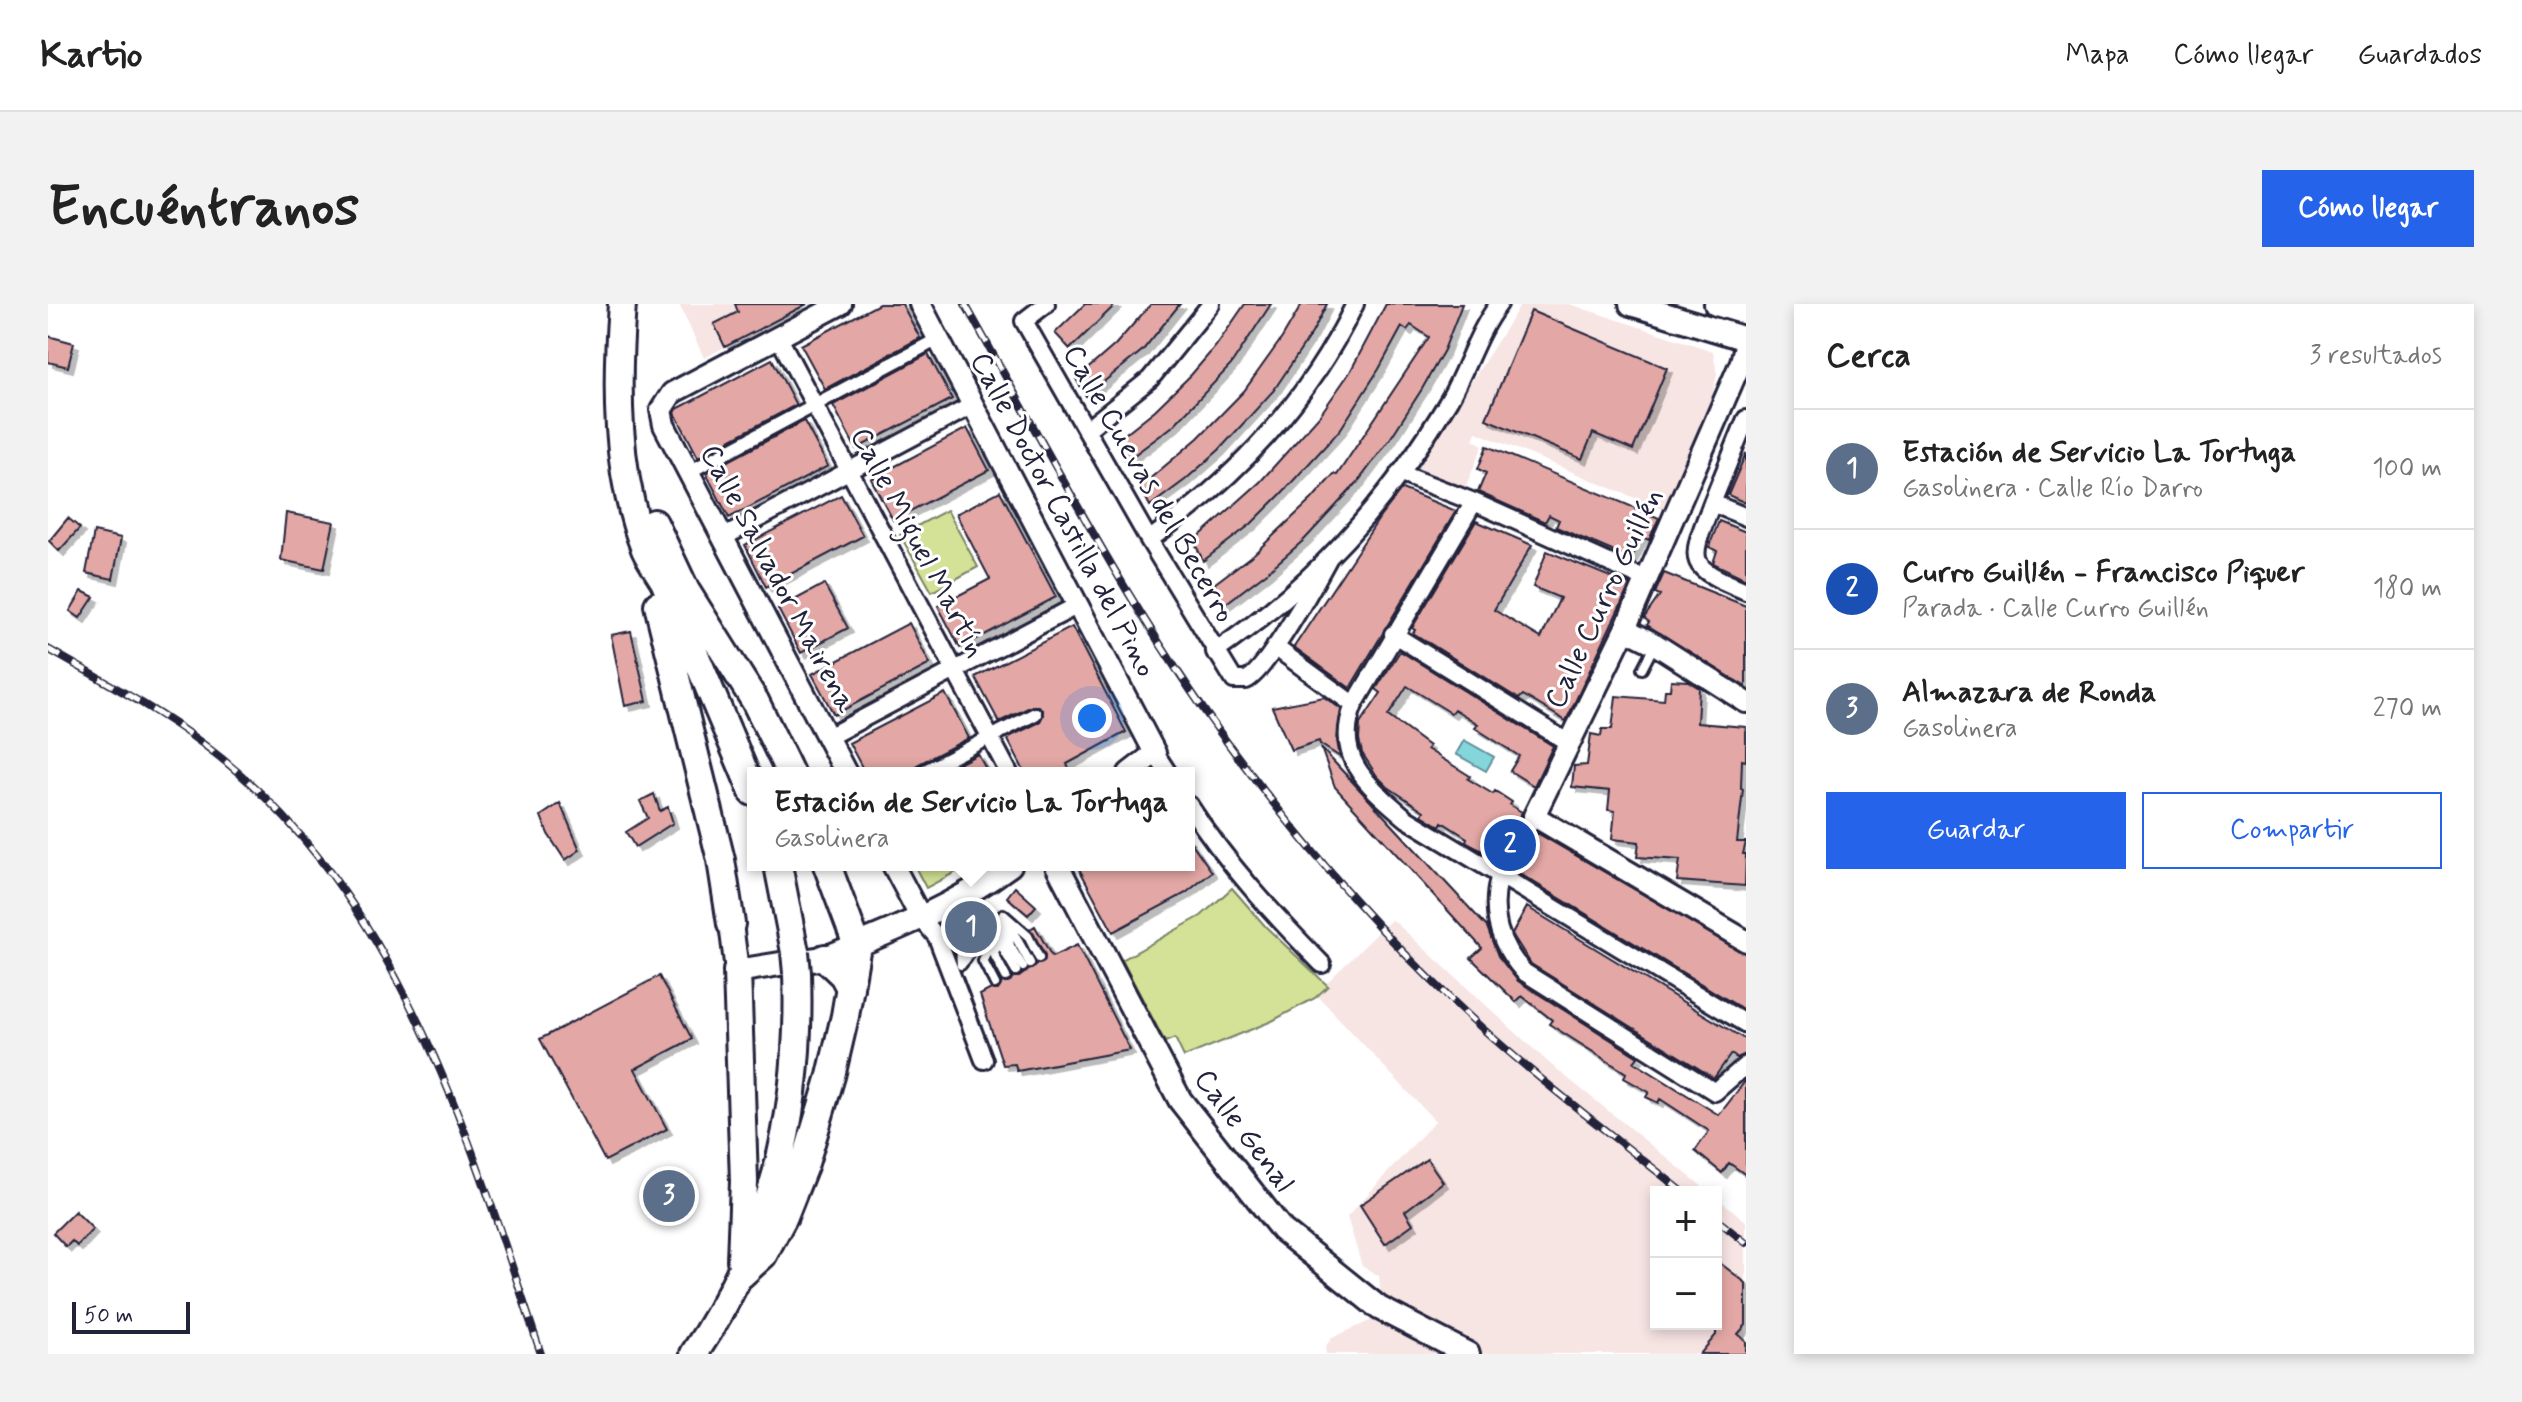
<!DOCTYPE html>
<html lang="es">
<meta charset="utf-8">
<style>
:root{--surface:#fff;--page:#f2f2f2;--text:#222;--muted:#767676;--line:#e0e0e0;--accent:#2563eb}
body{margin:0;font-family:Mynerve,sans-serif;background:var(--page);color:var(--text)}
.controls{position:absolute;right:24px;bottom:24px;display:grid;overflow:hidden;border-radius:0px;box-shadow:0 4px 12px #0003}
.controls button{width:72px;height:72px;display:grid;place-items:center;padding:0;border:0;border-bottom:2px solid var(--line);background:var(--surface);color:var(--text);font:40px sans-serif}
.scale{position:absolute;left:24px;bottom:20px;width:118px;box-sizing:border-box;padding-left:8px;border:4px solid #22223b;border-top:0;font-size:22px;line-height:28px;white-space:nowrap;color:#22223b;-webkit-text-stroke:6px #fff;paint-order:stroke}
.you{position:absolute;left:1044px;top:414px;width:28px;height:28px;margin:-20px;border:6px solid #fff;border-radius:50%;background:#1a73e8;box-shadow:0 0 0 12px #1a73e833}
.badge{display:grid;place-items:center;width:52px;height:52px;border-radius:50%;background:var(--accent);color:#fff;font-size:26px;font-weight:700}
.pin{position:absolute;translate:-50% -50%;border:4px solid #fff;box-shadow:0 2px 8px #0006}
.popup{position:absolute;left:699px;top:463px;width:448px;height:104px;box-sizing:border-box;display:grid;place-content:center;border-radius:0px;background:var(--surface);filter:drop-shadow(0 2px 6px #0005);font-size:26px;white-space:nowrap;color:var(--muted)}
.popup b{font-size:30px;color:var(--text)}
.popup::after{content:'';position:absolute;left:50%;top:100%;margin-left:-16px;border:16px solid transparent;border-top-color:var(--surface)}
.list{margin:0;padding:0;list-style:none}
h2{display:flex;justify-content:space-between;align-items:center;height:104px;margin:0;padding:0 32px;font-size:34px}
h2 small{font-size:26px;font-weight:400;color:var(--muted)}
.list li{display:grid;grid-template-columns:52px 1fr auto;gap:24px;align-items:center;box-sizing:border-box;height:120px;padding:0 32px;border-top:2px solid var(--line)}
.list b{display:block;font-size:30px;white-space:nowrap}
.list p{margin:0;font-size:26px;white-space:nowrap;color:var(--muted)}
.list em{font-size:26px;font-style:normal;color:var(--muted)}
.actions{display:flex;gap:16px;padding:24px 32px}
.actions a{flex:1;padding:18px 0;border:2px solid var(--accent);border-radius:0px;text-align:center;font-size:28px;color:var(--accent)}
.actions .main{background:var(--accent);color:#fff}
.map{position:relative;flex:none;width:1698px;height:1050px;overflow:hidden;border-radius:0px}
header{display:flex;align-items:center;gap:48px;box-sizing:border-box;height:112px;padding:0 40px;background:var(--surface);border-bottom:2px solid var(--line)}
header strong{font-size:38px}
nav{display:flex;gap:44px;margin-inline-start:auto;font-size:28px}
.intro{display:flex;align-items:center;justify-content:space-between;box-sizing:border-box;height:192px;padding:0 48px}
h1{margin:0;font-size:56px}
.button{padding:20px 36px;border-radius:0px;background:var(--accent);color:#fff;font-size:28px;font-weight:700}
main{display:flex;gap:48px;padding:0 48px}
aside{flex:1;background:var(--surface);border-radius:0px;box-shadow:0 4px 12px #0003}
.map>svg:first-child{display:block}
.built{fill:#f7e5e4}
.green{fill:#d3e296;stroke:#7a8268;stroke-width:2}
.water{fill:#85d6db;stroke:#5d8e9b;stroke-width:2}
.building{fill:#e3a8a5;stroke:#22223b;stroke-width:2;filter:url(#shadow)}
.lines{fill:none;stroke-linecap:round;stroke-linejoin:round}
.service-casing{stroke:#22223b;stroke-width:14}
.pedestrian-casing{stroke:#22223b;stroke-width:18}
.minor-casing{stroke:#22223b;stroke-width:22}
.tertiary-casing{stroke:#22223b;stroke-width:26}
.secondary-casing{stroke:#22223b;stroke-width:28}
.primary-casing{stroke:#22223b;stroke-width:32}
.service{stroke:#fff;stroke-width:8}
.pedestrian{stroke:#fff;stroke-width:12}
.minor{stroke:#fff;stroke-width:16}
.tertiary{stroke:#fff;stroke-width:20}
.secondary{stroke:#fff;stroke-width:22}
.primary{stroke:#fff;stroke-width:26}
.rail-casing{stroke:#22223b;stroke-width:8}
.rail{stroke:#fff;stroke-width:5;stroke-dasharray:15;stroke-linecap:butt}
.primary-bridge-casing{stroke:#22223b;stroke-width:32;stroke-linecap:butt}
.primary-bridge{stroke:#fff;stroke-width:26}
.labels{text-anchor:middle;stroke-width:6;stroke-linejoin:round;paint-order:stroke}
.street-label{font-size:30px;fill:#22223b;stroke:#fff}
</style>
<header>
<strong>Kartio</strong>
<nav><a>Mapa</a><a>Cómo llegar</a><a>Guardados</a></nav>
</header>
<div class="intro"><h1>Encuéntranos</h1><a class="button">Cómo llegar</a></div>
<main>
<div class="map">
<svg width="1698" height="1050" viewBox="0 0 1698 1050">
<defs>
<filter id="shadow"><feDropShadow dx="5" dy="5" stdDeviation="0" flood-color="#0004"/></filter>
</defs>
<rect width="100%" height="100%" fill="#fff"/>
<filter id="ink" filterUnits="userSpaceOnUse"><feTurbulence type="fractalNoise" baseFrequency=".0125" numOctaves="2"/><feDisplacementMap in="SourceGraphic" scale="16" xChannelSelector="R" yChannelSelector="G"/><feConvolveMatrix kernelMatrix="1 2 1 2 8 2 1 2 1" color-interpolation-filters="sRGB"/></filter>
<g filter="url(#ink)">
<path class="built" d="M631,0H739L743,9L656,54Z
M1473,0H1521L1665,47L1669,70L1665,89L1652,126L1616,206L1428,128L1425,136L1435,141L1417,184L1368,165Z
M1344,615L1501,759L1661,888H1608V1020H1668V893L1698,917V1050H1278L1277,1043L1284,1034L1326,1015L1334,1004L1331,972L1314,962L1299,913L1387,817L1269,691L1264,693Z"/>
<path class="green" d="M899,206L930,263L884,288L852,231Z
M866,561H921L878,584Z
M1184,584L1218,623L1280,682L1267,694L1224,717L1136,753L1127,734L1117,738L1074,656L1153,612Z"/>
<path class="water" d="M1416,436L1446,453L1438,467L1408,450Z"/>
<path class="building" d="M687,0H759L677,43L666,20L690,8Z
M831,0H854L872,34L777,85L753,41Z
M1037,0H1068L1022,45L1007,29Z
M1103,0H1132L1095,46L1038,92L1028,75L1067,41Z
M1197,0H1223L1183,61L1125,122L1078,157L1068,137L1107,106L1143,71L1168,42Z
M1254,0H1279L1264,29L1226,86L1171,146L1137,176L1102,202L1092,183L1150,134L1196,87L1234,34Z
M1338,0H1414L1396,46L1374,85L1342,135L1309,179L1257,235L1218,269L1177,300L1166,280L1207,249L1264,195L1286,170L1289,171L1381,33L1363,21L1359,26L1354,23L1331,65L1292,126L1233,190L1203,220L1155,257L1146,237L1212,178L1272,111L1302,68Z
M1483,7L1619,64L1585,146L1545,129L1534,155L1438,115Z
M0,32L26,39L20,63L0,58Z
M880,50L904,95L808,145L785,101Z
M724,55L748,101L650,153L627,109L629,105Z
M756,117L780,162L681,214L658,169Z
M919,124L941,166L845,216L823,175Z
M1439,142L1611,214L1601,236L1594,233L1583,255L1508,223L1511,216L1501,211L1497,218L1430,188L1438,169L1430,165Z
M1698,149V199L1680,191Z
M1354,185L1408,207L1302,384L1246,343L1332,213Z
M952,187L1008,293L912,344L890,302L942,275L908,210Z
M793,191L815,232L718,283L697,241Z
M238,209L286,218L276,265L233,256Z
M20,214L32,224L11,247L1,237Z
M1428,217L1484,241L1446,306L1493,334L1512,294L1485,283L1499,247L1582,281L1518,417L1475,391L1471,395L1365,329L1367,326L1364,324Z
M1671,217L1698,228V275L1665,259L1669,247L1661,243Z
M46,228L73,234L65,275L38,269Z
M1616,269L1698,302V383L1599,321L1601,318L1596,314L1612,291L1607,289Z
M776,280L800,324L753,349L730,305Z
M34,287L46,293L32,314L22,307Z
M861,319L882,360L786,411L764,370Z
M1024,323L1078,428L1019,460L1023,469H977L959,434L992,418L995,407L991,402H984L951,418L927,373Z
M583,327L599,397L577,402L563,331Z
M1352,347L1505,442L1486,482L1462,467L1471,452L1427,424L1430,420L1406,405L1403,409L1359,382L1340,412L1381,442L1379,445L1422,472L1420,475L1445,490L1447,487L1464,498L1462,501L1474,508L1449,552L1436,544L1434,547L1418,537L1419,534L1394,518L1392,522L1374,511L1376,507L1340,483L1329,472L1314,449L1311,436L1312,420L1333,389L1328,385Z
M1623,376L1640,377L1651,384L1649,419L1698,423V457L1694,456L1693,484L1695,485L1689,538H1698L1695,550H1698L1697,582L1629,577L1632,556L1589,553L1591,538L1564,535L1567,507L1560,506L1562,487L1524,483L1526,462L1539,461L1543,430L1553,432L1554,425H1564L1568,392L1616,396L1617,386H1622Z
M897,389L921,434L869,461L864,469H817L801,439Z
M1276,393L1293,405L1289,437L1292,453L1272,440L1271,437L1243,446L1224,403Z
M1273,444L1439,623L1450,652L1470,677L1590,753L1586,758L1671,811L1698,776V871L1681,859L1674,869L1647,847L1661,827L1612,795L1610,799L1598,793L1601,788L1576,774L1578,769L1501,720L1504,716L1474,692L1468,698L1423,654L1434,644L1287,483Z
M930,450L940,469H893Z
M606,490L612,507L620,503L625,519L587,543L578,528L600,514L592,497Z
M512,499L532,546L517,556L500,530L493,512Z
M1489,529L1698,650V707L1469,568L1473,559L1471,557Z
M1141,535L1164,568L1138,589L1065,628L1029,561H1141Z
M967,583L988,602L980,611L959,593Z
M1479,603L1698,736V750L1689,754L1683,750L1666,774L1483,660L1464,630Z
M987,622L1004,653L1029,641L1082,746L969,767L967,760L955,761L932,691L943,685L950,686L954,678L960,679L965,673H971L989,660L996,658L997,651L982,625Z
M611,672L644,735L587,765L619,825L557,857L492,735Z
M1379,855L1395,878L1357,907L1365,920L1337,940L1312,901Z
M27,907L45,925L29,942L24,937L18,943L5,929Z
M1668,956L1698,979V1021L1690,1030L1698,1037V1050H1652L1668,1031Z"/>
<g class="lines">
<g class="service-casing">
<path id="service" d="M1594,365L1607,340
M955,610L980,632L991,654
M955,614V645L968,667
M961,621L982,659
M959,626L962,642L975,663
M950,634L946,650L958,673
M913,661C926,648 935,620 928,604
M913,661C911,638 917,623 928,604
M947,680L935,657L955,610"/>
</g>
<g class="pedestrian-casing">
<path id="pedestrian" d="M641,168L890,35
M873,469L987,410"/>
</g>
<g class="minor-casing">
<path id="minor" d="M998,0L976,17L1101,236L1186,376C1187,376 1197,376 1198,376C1218,368 1268,277 1280,255
M731,34L961,469
M1038,126L1102,75L1163,0
M1351,169L1426,198L1599,276
M1426,198L1306,401C1284,455 1322,483 1359,515L1698,720
M1664,199L1698,115
M1698,213L1664,199C1641,259 1637,262 1698,287
M676,233L925,101
M1101,236C1189,173 1260,98 1307,0
M1345,330L1521,439
M1227,343L1306,401
M1167,348C1266,280 1339,200 1401,96C1419,65 1429,28 1451,0
M780,433L1030,301
M1107,449L1120,469
M1141,501C1179,560 1225,610 1274,660
M1486,512C1476,530 1456,556 1451,574C1442,611 1451,641 1476,668L1667,788L1698,761
M873,614L889,633L936,756"/>
</g>
<g class="tertiary-casing">
<path id="tertiary" d="M793,0L624,89L613,106L616,121L798,469
M872,0L1107,449L1081,469
M1695,34L1697,42L1693,58L1577,325L1486,512L1698,637
M1577,325L1607,340L1698,398
M845,561L873,614"/>
</g>
<g class="secondary-casing">
<path id="secondary" d="M1583,0L1698,35
M1668,0L1698,9
M1009,561L1132,796L1234,926L1331,1004L1420,1050
M683,620L689,667L732,660
M762,656L777,654C842,628 906,603 962,561"/>
</g>
<g class="primary-casing">
<path id="primary" d="M574,0C568,80 567,169 597,245C602,256 610,267 616,277L705,488
M606,219L638,287L707,397L742,469
M610,301L673,556L683,620
M730,561L747,648
M777,654L795,671L802,684
M689,667L696,877L693,956
M693,971L715,951L736,912L757,859L783,772L797,712L809,641L779,561
M646,1050C724,933 754,809 749,669"/>
</g>
<use href="#service" class="service"/>
<use href="#pedestrian" class="pedestrian"/>
<use href="#minor" class="minor"/>
<use href="#tertiary" class="tertiary"/>
<use href="#secondary" class="secondary"/>
<use href="#primary" class="primary"/>
<g class="rail-casing">
<path id="rail" d="M917,0C1008,161 1092,328 1206,474C1267,554 1334,630 1407,699C1478,767 1558,826 1635,888
M0,345C52,375 107,404 155,440C350,585 420,830 493,1050
M1668,915L1698,939"/>
</g>
<use href="#rail" class="rail"/>
<g class="primary-bridge-casing">
<path id="primary-bridge" d="M747,648L749,669"/>
</g>
<use href="#primary-bridge" class="primary-bridge"/>
</g>
</g>
<g class="labels">
<g class="street-label">
<text transform="translate(1102 179) rotate(60)" y="10">Calle Cuevas del Becerro</text>
<text transform="translate(1016 210) rotate(62)" y="10">Calle Doctor Castilla del Pino</text>
<text transform="translate(871 238) rotate(62)" y="10">Calle Miguel Martín</text>
<text transform="translate(731 274) rotate(62)" y="10">Calle Salvador Mairena</text>
<text transform="translate(1555 294) rotate(-65)" y="10">Calle Curro Guillén</text>
<text transform="translate(1197 826) rotate(53)" y="10">Calle Genal</text>
</g>
</g>
</svg>
<div class="controls">
<button>+</button>
<button>−</button>
</div>
<div class="scale">50 m</div>
<div class="you"></div>
<div class="pin badge" style="left:923px;top:623px;background:#5c6f8a">1</div>
<div class="popup"><b>Estación de Servicio La Tortuga</b>Gasolinera</div>
<div class="pin badge" style="left:1462px;top:541px;background:#1a4fb4">2</div>
<div class="pin badge" style="left:621px;top:892px;background:#5c6f8a">3</div>
</div>
<aside>
<h2>Cerca<small>3 resultados</small></h2>
<ul class="list">
<li><span class="badge" style="background:#5c6f8a">1</span><div><b>Estación de Servicio La Tortuga</b><p>Gasolinera · Calle Río Darro</p></div><em>100 m</em></li>
<li><span class="badge" style="background:#1a4fb4">2</span><div><b>Curro Guillén - Francisco Piquer</b><p>Parada · Calle Curro Guillén</p></div><em>180 m</em></li>
<li><span class="badge" style="background:#5c6f8a">3</span><div><b>Almazara de Ronda</b><p>Gasolinera</p></div><em>270 m</em></li>
</ul>
<div class="actions"><a class="main">Guardar</a><a>Compartir</a></div>
</aside>
</main>
